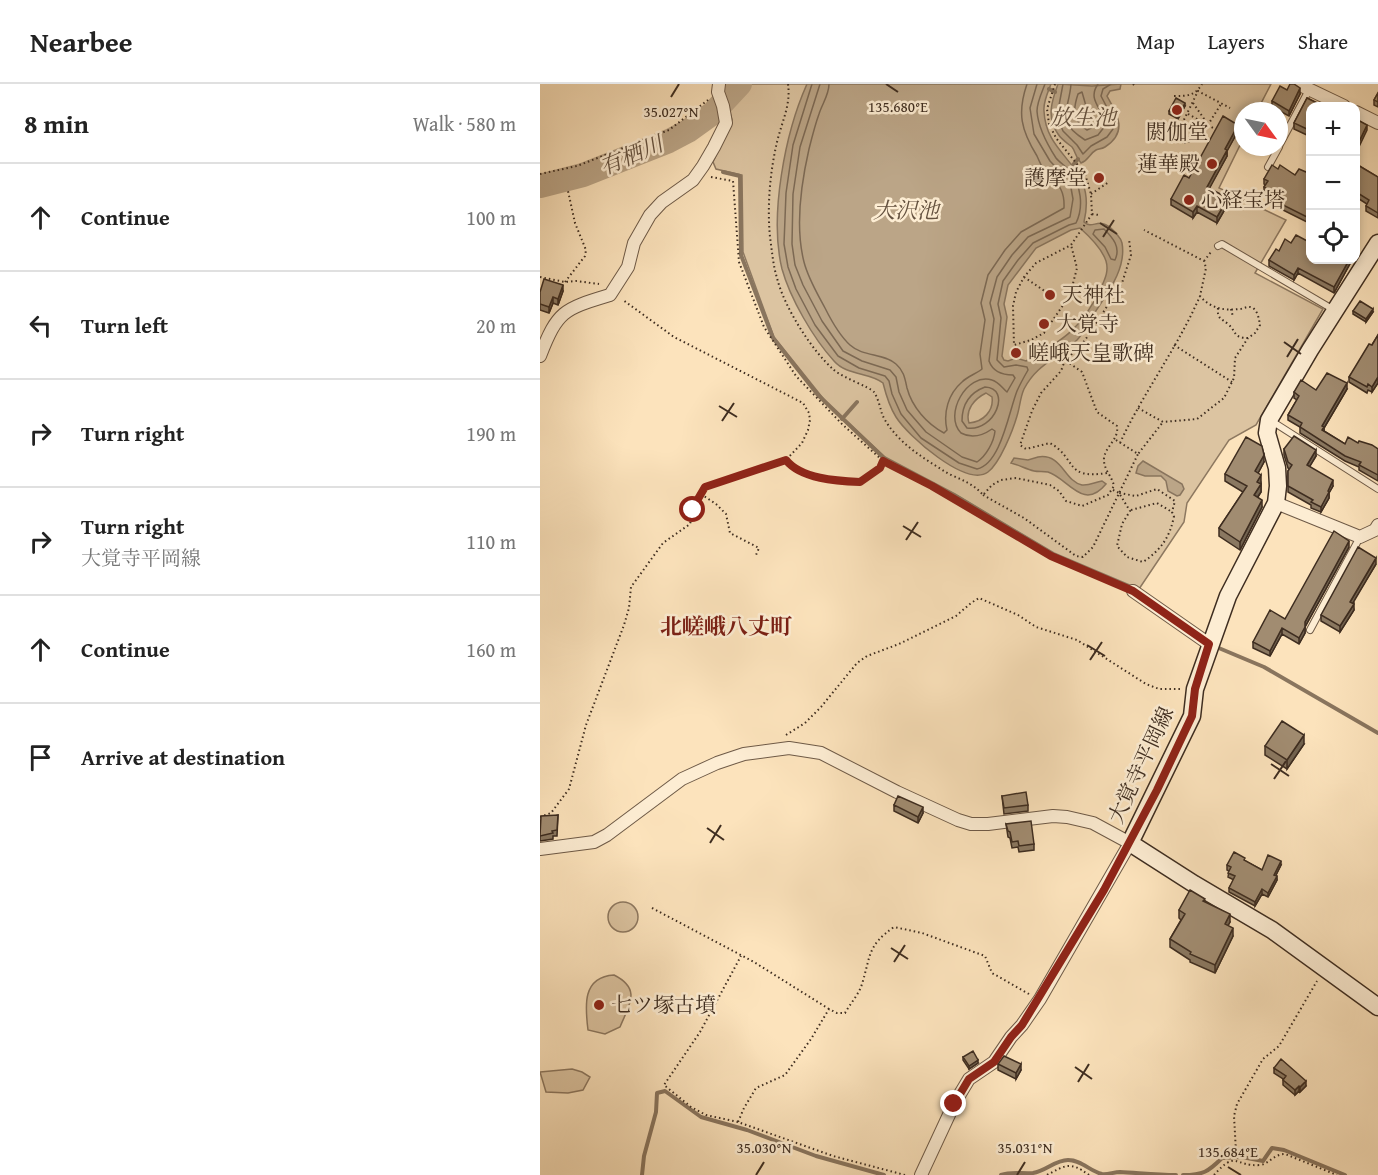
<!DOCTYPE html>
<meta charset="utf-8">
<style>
:root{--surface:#fff;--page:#f6f6f6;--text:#222;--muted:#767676;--line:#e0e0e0}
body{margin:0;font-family:"Gentium Book Plus","Noto Serif JP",serif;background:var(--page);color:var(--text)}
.controls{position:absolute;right:18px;top:18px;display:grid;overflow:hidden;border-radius:12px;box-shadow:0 3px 9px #0003}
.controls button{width:54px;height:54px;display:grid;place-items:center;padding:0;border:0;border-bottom:2px solid var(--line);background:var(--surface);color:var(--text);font:30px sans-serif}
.compass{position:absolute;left:694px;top:18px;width:54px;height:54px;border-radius:50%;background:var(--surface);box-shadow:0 3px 9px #0003;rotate:123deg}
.stop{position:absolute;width:18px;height:18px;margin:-14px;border:4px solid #8f2418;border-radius:50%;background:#fff}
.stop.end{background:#8f2418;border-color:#fff;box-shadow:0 2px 6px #0008}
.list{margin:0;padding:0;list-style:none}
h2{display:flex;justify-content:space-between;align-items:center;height:78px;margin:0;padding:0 24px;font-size:26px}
h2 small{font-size:20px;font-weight:400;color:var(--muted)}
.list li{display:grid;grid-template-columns:39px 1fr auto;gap:18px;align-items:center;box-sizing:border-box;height:108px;padding:0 24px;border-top:2px solid var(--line)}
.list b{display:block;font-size:22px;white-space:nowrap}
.list p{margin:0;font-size:20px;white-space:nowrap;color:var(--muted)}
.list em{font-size:20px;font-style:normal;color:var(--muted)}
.icon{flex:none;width:33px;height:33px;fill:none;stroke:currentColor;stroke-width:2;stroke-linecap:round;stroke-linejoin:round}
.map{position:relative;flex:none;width:838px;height:1091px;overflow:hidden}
header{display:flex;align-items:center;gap:36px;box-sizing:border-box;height:84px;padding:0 30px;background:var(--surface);border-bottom:2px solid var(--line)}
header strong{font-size:28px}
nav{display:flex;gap:33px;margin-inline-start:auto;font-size:21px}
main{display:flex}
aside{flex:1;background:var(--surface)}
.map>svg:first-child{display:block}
.green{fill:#dcc4a1;stroke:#8d7860;stroke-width:1.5}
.water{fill:#bba587;stroke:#89755e;stroke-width:1.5;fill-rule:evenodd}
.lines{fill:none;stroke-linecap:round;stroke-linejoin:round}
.shore{stroke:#7c6954;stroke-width:1.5}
.stream{stroke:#89755e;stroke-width:4}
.river{stroke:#bba587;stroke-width:24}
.lane-casing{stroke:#6e5a47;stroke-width:8}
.street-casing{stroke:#6e5a47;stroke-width:14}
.secondary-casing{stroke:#3e2d20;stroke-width:19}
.path{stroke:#3e2d20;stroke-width:2;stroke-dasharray:1.5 3;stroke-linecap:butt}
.lane{stroke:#fdedd3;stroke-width:6}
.street{stroke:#fdedd3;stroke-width:12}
.secondary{stroke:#fdedd3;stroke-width:16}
.wall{fill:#8a7861;stroke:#3e2d20;stroke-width:1.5}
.shaded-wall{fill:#71624f;stroke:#3e2d20;stroke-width:1.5}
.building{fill:#a18c71;stroke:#3e2d20;stroke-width:1.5}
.route{stroke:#8f2418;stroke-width:8}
.ticks{fill:none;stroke:#3e2d20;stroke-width:2}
.poi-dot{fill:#8f2418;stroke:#fdedd3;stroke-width:2}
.labels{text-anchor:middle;stroke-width:5;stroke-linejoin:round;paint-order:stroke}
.poi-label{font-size:21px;fill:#3e2d20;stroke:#fdedd3;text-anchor:start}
.street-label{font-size:21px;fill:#3e2d20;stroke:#fdedd3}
.water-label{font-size:22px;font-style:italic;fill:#64513f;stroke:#fdedd3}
.neighbourhood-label{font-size:22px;font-weight:bold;fill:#7a1f14;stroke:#fdedd3}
.ticks-label{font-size:15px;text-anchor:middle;fill:#3e2d20;stroke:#fdedd3;stroke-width:5;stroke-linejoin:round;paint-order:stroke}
</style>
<header>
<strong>Nearbee</strong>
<nav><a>Map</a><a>Layers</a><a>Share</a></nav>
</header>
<main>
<aside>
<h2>8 min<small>Walk · 580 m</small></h2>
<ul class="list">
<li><svg class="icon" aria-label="ahead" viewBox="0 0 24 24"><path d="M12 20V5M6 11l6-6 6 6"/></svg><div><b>Continue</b></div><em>100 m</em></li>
<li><svg class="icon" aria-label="left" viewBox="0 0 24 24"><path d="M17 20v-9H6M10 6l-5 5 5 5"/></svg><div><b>Turn left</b></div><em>20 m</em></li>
<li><svg class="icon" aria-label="right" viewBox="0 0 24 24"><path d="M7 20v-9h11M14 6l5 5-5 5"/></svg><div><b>Turn right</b></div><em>190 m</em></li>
<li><svg class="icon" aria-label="right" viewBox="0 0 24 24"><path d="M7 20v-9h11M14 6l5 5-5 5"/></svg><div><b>Turn right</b><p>大覚寺平岡線</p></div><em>110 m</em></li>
<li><svg class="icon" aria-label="ahead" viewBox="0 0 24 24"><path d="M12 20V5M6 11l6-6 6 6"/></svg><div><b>Continue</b></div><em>160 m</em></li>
<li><svg class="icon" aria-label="arrive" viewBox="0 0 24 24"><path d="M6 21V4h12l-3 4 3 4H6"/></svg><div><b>Arrive at destination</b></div></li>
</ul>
</aside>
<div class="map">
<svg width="838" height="1091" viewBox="0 0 838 1091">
<rect width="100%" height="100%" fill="#fce3bc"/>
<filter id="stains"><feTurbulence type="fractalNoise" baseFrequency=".00333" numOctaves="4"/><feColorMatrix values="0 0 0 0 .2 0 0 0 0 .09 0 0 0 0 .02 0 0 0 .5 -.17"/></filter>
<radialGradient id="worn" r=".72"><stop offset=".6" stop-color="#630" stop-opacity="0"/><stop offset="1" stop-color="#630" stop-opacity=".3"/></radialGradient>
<path class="green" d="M205,0H731L717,27H703V55L679,104L746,136L715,189L783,225L716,341L689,356L647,419L644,438L599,505L514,469L415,410L345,373L286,318L234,253L203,168L202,91L176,85L173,78L192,36L188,21Z
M68 833a15 15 0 1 1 30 0a15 15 0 1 1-30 0Z
M74,891C102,905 89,921 80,943L65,950L48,946C45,922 42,893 74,891Z
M32,985L42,988L50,993L43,1006L28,1009L6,1008L0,988Z"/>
<path class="water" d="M267,0H511C508,8 503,18 504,27C506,76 558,79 544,138C554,147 558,130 575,148C578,152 581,154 582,159C587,186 565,212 552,233C547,241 543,250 537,256C517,275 497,280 484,305C480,314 480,323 477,332C473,346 460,379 448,388C426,404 367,351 356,333C349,322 346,311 343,299C330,288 307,292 294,277C273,254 250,214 242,185C229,132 245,49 267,0ZM540,144C549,152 562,165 566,177C569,187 565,195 561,204C542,244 524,256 486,277L476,274L468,277L464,276L462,272L467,233L464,220L468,201L496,164L531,146ZM446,309L452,313C454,327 443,338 429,339C425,326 434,315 446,309Z
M518,0L552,2L581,0L580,5L570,7L567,12C578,31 588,48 565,63C562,65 558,65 556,66C549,70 549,76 541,79C534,71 536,68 532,63C527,59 521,55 518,50C506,34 512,16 518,0Z
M498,373C522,369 524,397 542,401C549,402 555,398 562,397L566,400C543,428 528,394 508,388C504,387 498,388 494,387C486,385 479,381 471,379L474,374L488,376Z
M603,377L642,400L644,405L640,411L637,412L628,407L626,397L621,392H605L596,389L598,382Z"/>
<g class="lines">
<path class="shore" d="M272,0L253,61L246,109L244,160L248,183L256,205L275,241L298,272L319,284L345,292L349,297L352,310L361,330L381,354L419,379L437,385C461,380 469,327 477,307C480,300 484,293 488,286L487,283L476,281L464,283L457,276L461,234L458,220L463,197L478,176L493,159L529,141L536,139C544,123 541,101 530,87C526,82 520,79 516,74C507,60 498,44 497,27C497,18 502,8 505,0
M280,0L260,63L253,110L252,160L255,181L263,201L282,237L303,267L322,277L350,286L356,293L359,308L367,326L386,348L422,373L437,378C446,372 454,358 455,347L452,345C442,352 432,355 421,349C403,331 427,288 452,296C459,298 462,304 467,308L475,294L473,291C462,291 453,288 449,277L454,235L450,219L457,193L472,171L488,153L530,133L533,115L531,104L525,93L510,77L494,50L490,24L497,0
M289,0C289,11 282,20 279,30C275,41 272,53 269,65C261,100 255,143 264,178C268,194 277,209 285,224C291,236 300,252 310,261C323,273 344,269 356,280C364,287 365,295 367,304C372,323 387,340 404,349L407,346C403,329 408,310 422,298C428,292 436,290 442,285L440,270L445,236L441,219L448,191L465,166L481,148L524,124C525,102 515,99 503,84C500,80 499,76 497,72C481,46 477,29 487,0
M523,0L517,32L523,47L537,61L543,70L551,62L567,53L573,45L572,33L561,12L563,5L571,0
M531,0C529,28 514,36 545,56L558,51L565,42C565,25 546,17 558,0
M542,8L546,22L556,39L553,43L547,46C532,37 533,25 538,10Z
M564,145C573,154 581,163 575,176L571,175L565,163L553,150L555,146Z
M445,303C472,304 455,348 427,344L422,337C422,321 429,309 445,303Z"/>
<path class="stream" d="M509,5L515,8
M533,81L538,75
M183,88L200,92L201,171L233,254L278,311L347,377L417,413L512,470L592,505
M302,335L317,318
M674,562L724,583L838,649
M102,1091L104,1072L116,1028L117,1009L125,1007L161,1033L207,1046L276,1072L344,1091
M461,1091C472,1087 482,1090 493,1089C506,1087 515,1076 528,1076C542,1076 549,1087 562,1090C567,1091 574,1088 580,1088C599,1089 617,1091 636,1091
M643,1091C663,1091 668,1088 682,1074L702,1073L723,1077L732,1064L744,1066L805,1091"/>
<path class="river" d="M0,102L43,91L129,57L148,47L173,29L200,0"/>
<g class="lane-casing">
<path id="lane" d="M739,62L769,6
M728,83L739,63
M678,162L682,160L794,226
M730,336L838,405
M770,546L820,453"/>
</g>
<g class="street-casing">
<path id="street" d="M758,0L804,22
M816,28L838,39
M0,272C18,226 24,225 70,211L88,183L94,159L110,131L122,118L153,96L163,82L174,63L186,39L183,22L178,8L179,0
M736,419L820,453L835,446L838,441
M593,507L669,560
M0,765L54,758L67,751L142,695L177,679L204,670L249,664L281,669L357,708L418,736L431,740H448L513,732L527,733L553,739L590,759L500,915L482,941L471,953L454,978L429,995L414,1020L381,1091"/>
</g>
<g class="secondary-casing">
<path id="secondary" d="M838,159L770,266L729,336L727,349L737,384L738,402L736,419L688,512L655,605L652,632L590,759L654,800L732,846L838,923"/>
</g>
<path class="path" d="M248,0C251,21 242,37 237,58C230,88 227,122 230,153C232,167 233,181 237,194C244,223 272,267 294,286C305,295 328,302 334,308C338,314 340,323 342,330C349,346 364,360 378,370C388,377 399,384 409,390C422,396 434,400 443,411L452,401L461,396L476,394L510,401L519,407L526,417L542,422L568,411L574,402C572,392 563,385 564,374C566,361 579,356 577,342L557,328L542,288L525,276
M515,0L507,25L509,40L516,54L545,90L551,110L552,130L531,161L496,179L484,193L476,208L473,222L474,261L491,256L504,249L530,211L537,184L531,161
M593,0L595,2
M634,12C647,12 655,12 662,0
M653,19L667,39
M648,30L675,45
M640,44L658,7L690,24
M644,59L656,56L661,52L681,20
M0,90L37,82L129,46L168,16
M171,93L193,97L199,178L224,243L256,292L302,340L343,377L392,402L511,472L583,502
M551,110L569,98
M552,130L559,131
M664,177L671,168
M0,193L25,198L36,197L59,200
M484,193L506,208
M25,198L45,172L46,166L35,139L28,107
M678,224C677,235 681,234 688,240C697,248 693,254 708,254
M691,225L693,233
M634,261L692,298
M598,324L623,338L657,335L684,314L694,294L695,274L708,254L715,249L720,241C719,235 718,228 713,224C708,221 704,225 699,225C684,227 670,224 660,212L666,184L664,177L604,146
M576,356L598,370L623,338
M580,359C603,309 638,263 660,212
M246,376C261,395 297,397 320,398L340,384L343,377
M567,389C524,396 537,374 510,359L486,365L480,361L492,327L501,309L521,287L525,276L540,263L550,249L582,199L591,171L589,155
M573,406L579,409L590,427L582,440L577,462L587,473L603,478C621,466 630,453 634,432L632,428L635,417L617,405L596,412L579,409
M161,410L176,420L186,430L190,449L219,464L216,471
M443,411L484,434L536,472L543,473L553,463L598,370
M591,426L617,419L632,428
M246,651L265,639L281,623L317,579L327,572L359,560L416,532L431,519L439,514L478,531L496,543L537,556L606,600L619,605H640
M0,733L11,729L29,705L46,641L84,541L89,524L91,503L123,459L150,440L155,420L165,403L246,376L262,359L268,346L270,336L269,329L263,319L134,253L83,216
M112,824L214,878L289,925
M198,1038L166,1031L151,1023L124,1001L160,948L201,872
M694,1075L696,1068L694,1032L697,1020L723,975L739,962L777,897
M365,1091L293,1072L198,1038L204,1024L216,1004L245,991L271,955L289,925L297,929H305C310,920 319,910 322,900C331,871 327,862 354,843L382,849L445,872L452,889L489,910
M507,1091C526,1081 530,1077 549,1091
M674,1091C697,1065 694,1083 720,1081C729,1080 734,1070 745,1070L797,1091"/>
<use href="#lane" class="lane"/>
<use href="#street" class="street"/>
<use href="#secondary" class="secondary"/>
</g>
<path class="wall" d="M747,6L760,10L749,32L732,23V17Z
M838,9V23L834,21V16Z
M767,14L781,21V22H771V49L769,52L754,45V39Z
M645,22L638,35L629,30V27Z
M698,47L687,66V72L669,104L688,120L677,139L657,128L653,134L631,121V115L649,94Z
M816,80L838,93V134L826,127V122L827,120L816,113Z
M771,81V140L735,122L736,116L724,108V103L725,101L724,100V95L738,85L755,91L766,88Z
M739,167L771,176H812L794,209L758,189L754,196L729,182V176Z
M23,207L18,221L13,219L9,229L0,226V208Z
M813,227L833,228L826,238L813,230Z
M838,251V299L832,308L828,306L827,309L809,298V293L832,261Z
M807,305L784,344V347L805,360L818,359L838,365V397L819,386V383L805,377L760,349V343L748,336V331L757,316L754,314V308L776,306Z
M744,365L776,372L769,383L793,402L789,409V414L781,428L771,424V421L748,408V387L749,385L748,384L744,371Z
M724,378L718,389L721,399V408L718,413L722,423L700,466L679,452V444L703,408L685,397V390Z
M809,463L765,543V549L759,560L742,550L730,572L713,564V558L745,535Z
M836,480L812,519L814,526L800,548L781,537V531Z
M764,660L747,685L725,671V662Z
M462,712L488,721V727L464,730Z
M354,721L383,729L378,739L354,727Z
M18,731L17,752H13V755L0,757V737Z
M466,740L494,760V766L479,768L478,763L472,764L470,754L468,753Z
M705,777L722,786L741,781L736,791L737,796L728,813L722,810L715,822L689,808V804L694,796L688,793L689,787L687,786V781Z
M665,817L690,838L688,841L693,852L675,889L650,878V876L630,863V855L641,836L639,834V826Z
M423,973L438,979L429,985L423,976Z
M458,980L481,986L476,995L458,986Z
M734,984L766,1002L760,1008L759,1007L755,1011L743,1001V995L734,989Z"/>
<path class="shaded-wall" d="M760,4V10L749,32V27Z
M645,19V22L638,35V32Z
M698,41V47L685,71V65Z
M827,41V46L816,69V64Z
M687,66V72L667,109V103Z
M688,114V120L677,139V133Z
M657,122V128L653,134V128Z
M809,176H812L794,209V203Z
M758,184V189L754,196V191Z
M23,201V207L18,221V215Z
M13,213V219L9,229V223Z
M833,225V228L826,238V235Z
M838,293V299L832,308V303Z
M807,299V305L784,344V349L782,352V342Z
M776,366V372L767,387V381Z
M724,371V378L715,395V387Z
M721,391V399L717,405V398Z
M793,396V402L789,409V414L781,428V423L788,407Z
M721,400V408L714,418V411Z
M722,416V423L700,466V458Z
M809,457V463L765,543V549L759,560V554L765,538Z
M836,474V480L810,524V518Z
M814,520V526L800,548V542Z
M742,544V550L730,572V567Z
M764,651V660L747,685V676Z
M383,723V729L378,739V733Z
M741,777V781L734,795V791Z
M737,792V796L728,813V809Z
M722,805V810L715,822V818Z
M690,830V838L685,847V840Z
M693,844V852L675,889V881Z
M438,976V979L429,985V982Z
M481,980V986L476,995V989Z
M766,997V1002L760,1008V1003Z
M759,1002V1007L755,1011V1006Z"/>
<path class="building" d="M750,0H754L760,4L749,27L732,17L740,2L747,6Z
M838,9V18L834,16Z
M636,14L645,19L638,32L629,27Z
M767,14L781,21V22H771V43L769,46L754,39Z
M683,32L698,41L685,65L687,66L667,103L688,114L677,133L657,122L653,128L631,115L644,91L649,94Z
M816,35L827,41L816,64Z
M816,80L838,93V129L826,122L829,116L816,108Z
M732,81L738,85L740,81L755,91L759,85L766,88L771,81V135L735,117L738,112L724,103L728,97L724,95Z
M756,151L771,159V176H809L794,203L758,184L754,191L729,176L736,165L739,167L745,155L751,159Z
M4,195L23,201L18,215L13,213L9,223L0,220V208Z
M820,217L833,225L826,235L813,227Z
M838,251V293L832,303L828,300L827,303L809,293L829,260L832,261Z
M787,289L807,299L782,342L784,343L782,346L805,360L808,353L818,359L819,357L832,361L838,365V391L819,381L821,378L805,372L760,343L762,339L748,331L759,312L754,308L761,296L776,306Z
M754,352L776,366L767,381L793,396L788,407L789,408L781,423L771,418L773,416L748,402V387L752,381L748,378L744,365Z
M706,353L722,362L724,371L715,387L721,391L717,398L721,400L714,411L722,416L700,458L679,444L707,402L685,390Z
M794,447L809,457L765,538V543L759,554L742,544L730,567L713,558L730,526L745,535Z
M818,463L836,474L810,518L814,520L800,542L781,531Z
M742,637L764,651L747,676L725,662Z
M486,708L488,721L464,724L462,712Z
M358,712L383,723L378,733L354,721Z
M18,731L17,746L12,747L13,749L0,752L1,732Z
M491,737L494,760L479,762L478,757L472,758L470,748L468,747L466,740Z
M694,768L705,774L704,776L722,786L728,771L741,777L734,791L737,792L728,809L722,805L715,818L689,804L695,792L688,789L691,783L687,781Z
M650,806L665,815L663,817L690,830L685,840L693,844L675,881L650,870L651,868L630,855L645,830L639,826Z
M433,967L438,976L429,982L423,973Z
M464,972L481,980L476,989L458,980Z
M741,975L766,997L760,1003L759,1002L755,1006L743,996L746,992L734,984Z"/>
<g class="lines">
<path class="route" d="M153,426L155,420L165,403L246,376C261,395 297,397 320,398L340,384L343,377L392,402L511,472L593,507L669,560L655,605L652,632L617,706L564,806L482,941L471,953L454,978L429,995L414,1020"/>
</g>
<path class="ticks" d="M346,0L358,8M131,13L139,0M560,139L577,150M563,153L574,136M744,258L761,270M747,273L758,255M179,322L197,333M182,337L194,319M363,442L381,453M366,456L378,438M547,561L565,572M550,576L562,558M731,680L749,692M734,695L746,677M167,744L184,756M170,759L181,741M351,864L368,875M354,878L365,861M535,983L552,995M538,998L549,980M688,1083L701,1091M216,1091L224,1078M477,1091L485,1078"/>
<g class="poi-dot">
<circle cx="637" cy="26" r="6"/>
<circle cx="672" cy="80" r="6"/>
<circle cx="559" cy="94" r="6"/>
<circle cx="649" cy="116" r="6"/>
<circle cx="510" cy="211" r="6"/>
<circle cx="504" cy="240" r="6"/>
<circle cx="476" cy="269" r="6"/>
<circle cx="59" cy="921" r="6"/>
</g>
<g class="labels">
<g class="poi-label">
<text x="637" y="55" text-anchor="middle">閼伽堂</text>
<text x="660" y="87" text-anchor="end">蓮華殿</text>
<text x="547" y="101" text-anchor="end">護摩堂</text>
<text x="661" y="123">心経宝塔</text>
<text x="522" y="218">天神社</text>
<text x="516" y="247">大覚寺</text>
<text x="488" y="276">嵯峨天皇歌碑</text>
<text x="71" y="928">七ツ塚古墳</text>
</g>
<g class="street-label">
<text transform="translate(601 681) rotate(-65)" y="7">大覚寺平岡線</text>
</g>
<g class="water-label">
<text x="543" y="41">放生池</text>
<text transform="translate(91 71) rotate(-23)" y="8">有栖川</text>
<text x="366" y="134">大沢池</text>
</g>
<g class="neighbourhood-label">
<text x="186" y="550">北嵯峨八丈町</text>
</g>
</g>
<g class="ticks-label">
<text x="358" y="28">135.680°E</text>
<text x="131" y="33">35.027°N</text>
<text x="224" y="1069">35.030°N</text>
<text x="485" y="1069">35.031°N</text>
<text x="688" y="1073">135.684°E</text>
</g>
<rect width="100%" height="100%" filter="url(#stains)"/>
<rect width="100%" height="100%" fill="url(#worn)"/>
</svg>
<div class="controls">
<button>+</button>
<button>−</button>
<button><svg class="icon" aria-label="locate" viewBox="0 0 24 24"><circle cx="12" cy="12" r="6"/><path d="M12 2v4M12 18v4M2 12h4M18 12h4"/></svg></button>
</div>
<svg class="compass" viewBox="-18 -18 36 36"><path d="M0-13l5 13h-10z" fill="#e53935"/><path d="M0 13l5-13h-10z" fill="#767676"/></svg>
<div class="stop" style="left:153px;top:426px"></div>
<div class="stop end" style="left:414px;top:1020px"></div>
</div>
</main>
